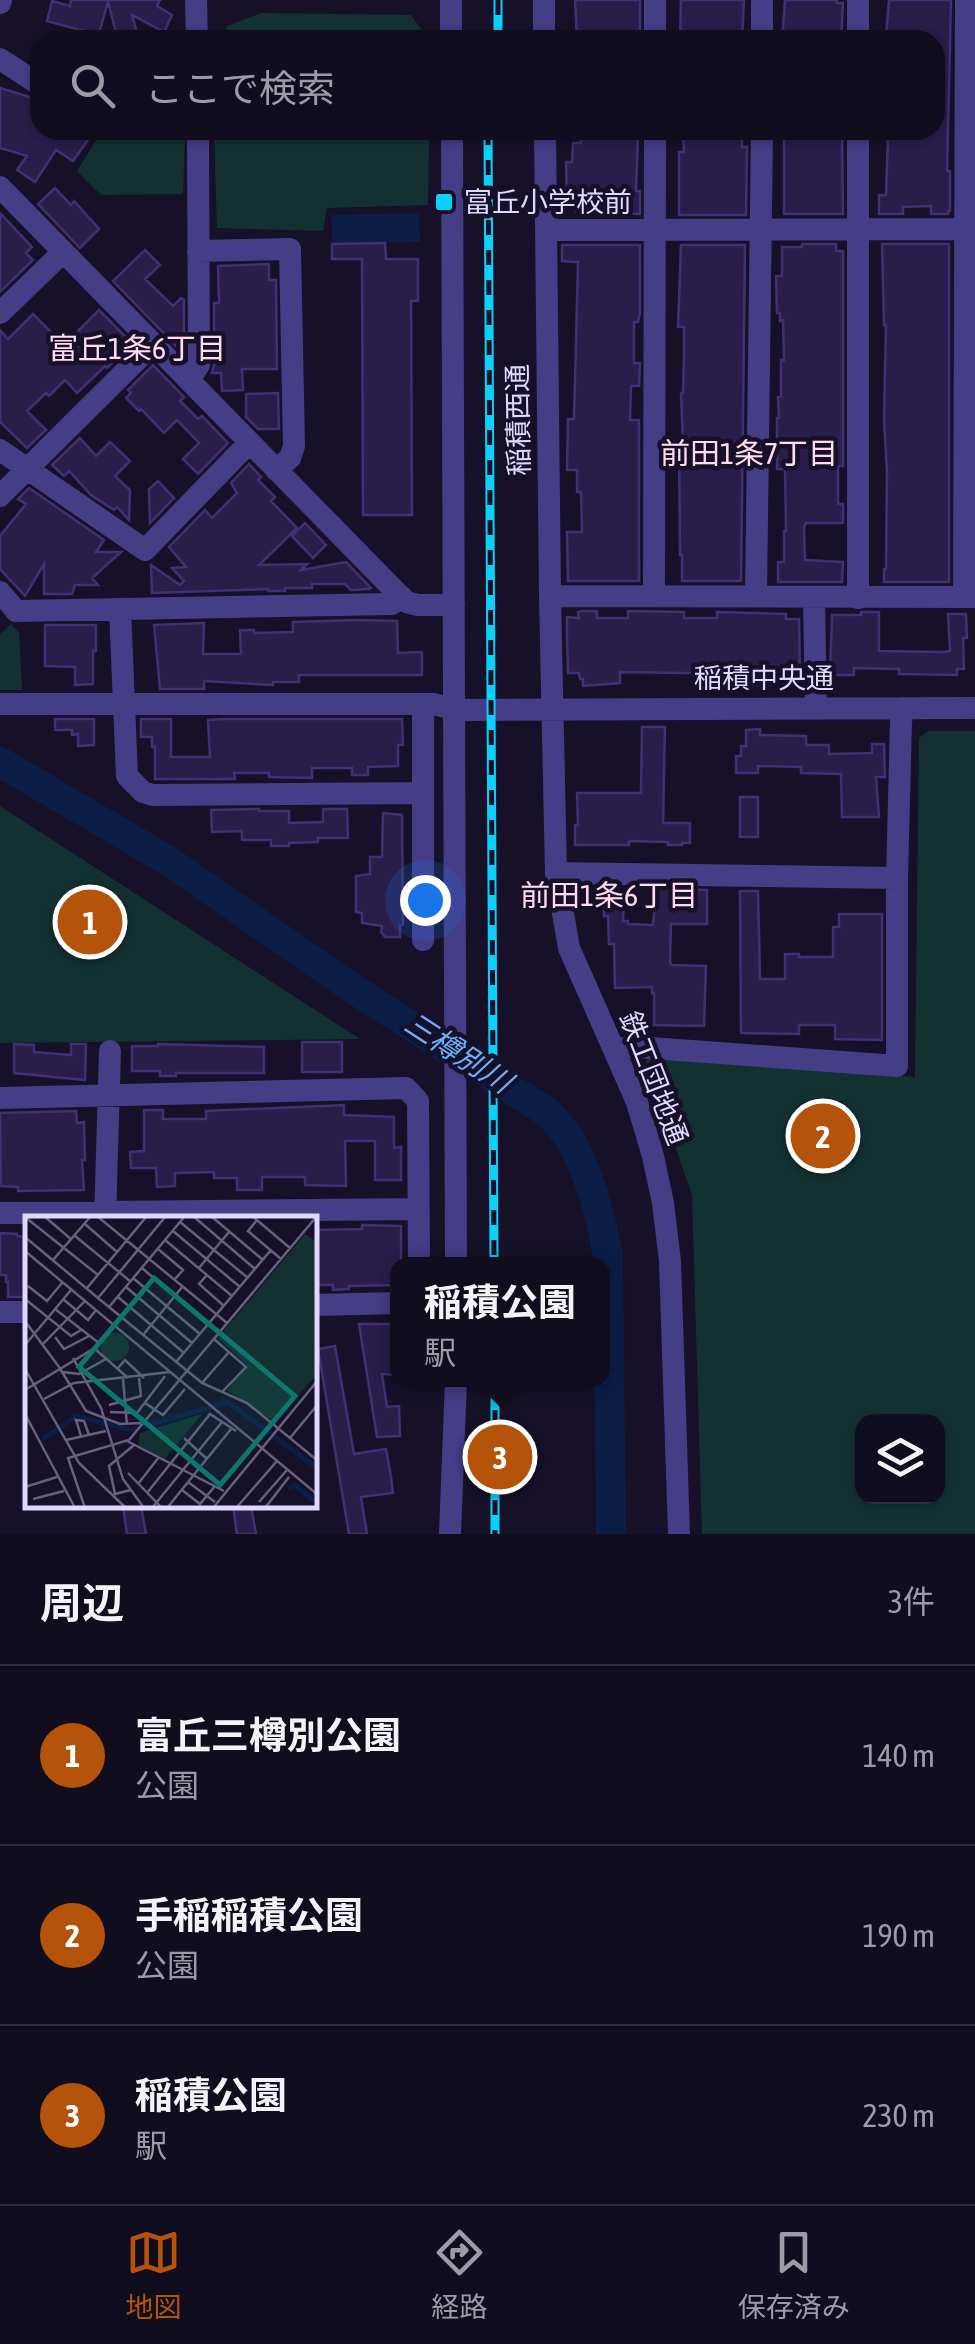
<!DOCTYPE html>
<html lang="ja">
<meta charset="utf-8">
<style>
:root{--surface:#100d1e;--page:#1e1b2b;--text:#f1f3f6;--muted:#9c9ca4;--line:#302d3c;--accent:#b45309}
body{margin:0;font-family:"Asap Condensed","Noto Sans JP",sans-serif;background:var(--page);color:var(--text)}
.controls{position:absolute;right:30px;bottom:30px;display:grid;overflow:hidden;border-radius:20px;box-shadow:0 2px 8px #0004}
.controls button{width:90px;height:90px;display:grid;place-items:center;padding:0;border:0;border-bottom:2px solid var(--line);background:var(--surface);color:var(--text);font:50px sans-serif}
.you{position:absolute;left:425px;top:900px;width:35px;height:35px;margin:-25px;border:8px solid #fff;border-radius:50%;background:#1a73e8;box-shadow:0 0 0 15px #1a73e833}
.badge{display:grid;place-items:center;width:65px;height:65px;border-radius:50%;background:var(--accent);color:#fff;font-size:32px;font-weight:700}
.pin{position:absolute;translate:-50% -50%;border:5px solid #fff;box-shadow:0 2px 10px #0006}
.popup{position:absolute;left:390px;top:1257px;width:220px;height:130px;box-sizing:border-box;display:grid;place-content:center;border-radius:20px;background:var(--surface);filter:drop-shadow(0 2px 8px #0005);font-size:32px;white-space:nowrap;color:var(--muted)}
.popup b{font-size:38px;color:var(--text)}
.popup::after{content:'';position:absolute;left:50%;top:100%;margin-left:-20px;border:20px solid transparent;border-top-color:var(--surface)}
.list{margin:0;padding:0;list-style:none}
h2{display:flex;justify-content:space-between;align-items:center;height:130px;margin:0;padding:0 40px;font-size:42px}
h2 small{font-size:32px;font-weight:400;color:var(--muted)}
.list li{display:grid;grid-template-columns:65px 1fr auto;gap:30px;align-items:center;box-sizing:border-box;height:180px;padding:0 40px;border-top:2px solid var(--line)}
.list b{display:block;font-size:38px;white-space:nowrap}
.list p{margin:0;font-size:32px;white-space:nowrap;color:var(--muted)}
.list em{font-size:32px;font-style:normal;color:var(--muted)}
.icon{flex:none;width:55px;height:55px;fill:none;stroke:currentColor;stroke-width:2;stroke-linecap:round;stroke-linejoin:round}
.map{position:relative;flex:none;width:975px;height:1534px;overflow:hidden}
.search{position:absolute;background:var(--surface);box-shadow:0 2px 8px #0004;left:30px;right:30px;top:30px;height:110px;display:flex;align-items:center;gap:25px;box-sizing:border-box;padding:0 35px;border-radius:30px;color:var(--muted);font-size:38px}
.sheet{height:670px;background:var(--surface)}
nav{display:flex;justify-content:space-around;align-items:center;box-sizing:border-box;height:140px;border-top:2px solid var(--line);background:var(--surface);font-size:28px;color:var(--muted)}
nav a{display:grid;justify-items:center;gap:5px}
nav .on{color:var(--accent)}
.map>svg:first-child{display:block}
.green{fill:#143132;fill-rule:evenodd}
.water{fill:#0c1d46}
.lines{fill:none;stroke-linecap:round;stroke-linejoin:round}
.river{stroke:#0c1d46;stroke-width:30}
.building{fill:#291d49;stroke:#423074;stroke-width:2.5}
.minor{stroke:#453d86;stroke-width:22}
.rail-casing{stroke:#0ad1f9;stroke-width:9}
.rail{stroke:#161128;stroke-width:5;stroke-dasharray:15;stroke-linecap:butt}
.poi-dot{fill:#0ad1f9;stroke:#161128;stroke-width:4}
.labels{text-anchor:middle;stroke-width:9;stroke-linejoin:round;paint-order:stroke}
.poi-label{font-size:28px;fill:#dfd9fe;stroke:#161128;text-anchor:start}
.street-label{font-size:28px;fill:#dfd9fe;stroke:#161128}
.neighbourhood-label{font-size:30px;fill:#fedbef;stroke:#161128}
.water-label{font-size:30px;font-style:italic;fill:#6aaefb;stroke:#161128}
.inset-river{fill:none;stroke:#0c1d46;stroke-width:5}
.inset-road{fill:none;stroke:#66617e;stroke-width:2.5}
.view{fill:#0f766e;fill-opacity:0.15;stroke:#0f766e;stroke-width:5}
.inset-edge{fill:none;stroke:#dfd9fe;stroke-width:5}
</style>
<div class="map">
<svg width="975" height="1534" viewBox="0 0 975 1534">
<rect width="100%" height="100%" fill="#161128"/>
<path class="green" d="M261,13L411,15L429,40H223L227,26Z
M214,130H429L428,205L327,208L323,231L217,228Z
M100,134L180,136L185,141L183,194L101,195L77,171Z
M11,624L19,633L22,690H0V634Z
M928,731H975V1534H702L692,1195L646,1062L649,1057L915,1077L919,738ZM862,1422H938V1496H862Z
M0,806L360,1039L0,1043Z"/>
<path class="water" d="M419,213L420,242L332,244L331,215Z"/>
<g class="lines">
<path class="river" d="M0,762L167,860L358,992L547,1112C556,1122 566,1131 572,1143C591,1177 600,1216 608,1255L611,1534"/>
</g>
<path class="building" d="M71,0H160L157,6L172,15L164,32L132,15L139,40H118L108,2L98,37L96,40H81L84,31L47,21L52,1L70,6Z
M575,0H640V40H577Z
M681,0H744L742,40H680Z
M785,0H837V3H843L841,40H782Z
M889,0H951L947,171H950V211H948V214H931V206L903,207V214H879V195H886L888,136H891V130H935V40H890L891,35H886Z
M0,88L40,100V130H80L90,137L73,161L56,150L35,182L17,170L27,156L0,148Z
M784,130H842L843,214H784Z
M742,133V147H747L746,215H679V152H684L683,134Z
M581,134L638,136L636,191H640V214L576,212V205H567L566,162H572L573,143H581Z
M55,188L71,205L74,201L99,229L80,248L38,204Z
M0,213L32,247L26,253L33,260L0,292Z
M385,243L386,259H418V301H411L412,515H363L362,259H332V244Z
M802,244H836V251H843V466H838V504H843V523H806L804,527L805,560L843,562L842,582H778V562H784V531H786L785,469H777V418H779L778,397L781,396V360H784L783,320L780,321V313H777L776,276H782V247H802Z
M882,244H949V582H884V569H886L887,472L884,419L886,325H884Z
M562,245H640V313L638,322H634V363H640L639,386H631L630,420H639V581H568L567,532H582L581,492H577V470H567L568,419H574L578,262L562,261Z
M681,245H745L741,581H682V555H680L679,444H683L681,393H683L684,355V327H678Z
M145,250L160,265L145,279L173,306L181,298L184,300V347L178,348L113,281Z
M269,264V280H276L277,369H242L243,390L222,391L221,373H212L214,365V303H219L218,266Z
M99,310L130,341L122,350L124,352L107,368L105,366L77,393L65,380L49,396L46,393L27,411L46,430L27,448L0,422V330L8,339L33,314L64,345Z
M153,365L184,397L180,401L198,419L202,416L228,443L198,474L183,459L199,443L177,420L164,433L141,409L139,411L126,398L131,393L128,390Z
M278,393L279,429H258L246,417V394Z
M80,438L96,456L110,442L130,461L115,476L130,490L129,520L117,507L114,510L91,495L69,471L64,476L52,465Z
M249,464L261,477L258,480L275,497L271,501L297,528L259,565L307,564L301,570L346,562L371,588L369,589L351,590L345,584H312V588H285V591H268V589L152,593L151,565L180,585L184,581L172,568L186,567L169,547L205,510L212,518L237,493L231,483Z
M158,481L174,498L150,523L149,489Z
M29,488L104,540L96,552H121L92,578L98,585H75L72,594H44V564L25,596L0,569V536L26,504L18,499Z
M305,523L326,545L313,558L292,536Z
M582,611H597V618H628V611L684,612V618H717V612L786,614V619H799L800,677H798V684L753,686V675L745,674L620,672V683L583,686V679H580L579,673H568L567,639V617L579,618L578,612Z
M861,612H879V651L943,652L950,651L948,614H966L967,638H963L964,669H957V675L899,674V669L854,668V675H830L832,615H861Z
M357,620L397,621L398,653L422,652V675H299V682H273V685L204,681V689H160L154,625L204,623L203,654H241L240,630H254V633L293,632V622Z
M45,625H96V651H93V684L75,685V667L45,666Z
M55,719H94V745L78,746V734L72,735V730H55Z
M141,719H171V757H210L208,720L225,719H402L403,745H398V766L368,767V775H352V768H312V778L269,777V773H234L235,779H155V747H152V737H141Z
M642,727H665L663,823H690V843H682V845H668V842L629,841V845H575V825H578L577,793H641Z
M760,729V735L806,736V745H829V754L872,753V744H884L885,777H876L879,817H842L841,774L801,773V767L758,766V773H736V756H741V746H746V730Z
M740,797H758V837H740Z
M259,809V811H289V823L323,822V809H347L348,838H318V842L289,843V846H271V840H242V831L212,832L211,810Z
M383,813L402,815L403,924L400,925V937H385L381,932L382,926L362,923V913L356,912V876L370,874V857H382Z
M656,889L707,890V924H671L670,962L672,965L706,966L704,1026L654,1025V993H652V987L615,988L614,944H609L608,916H604V891H624L623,921H628V924L653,925Z
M740,891H758L760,979H785V954H799V957H833V927H839V914H882V1040L835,1039V1025H799V1034L741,1033Z
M302,1042H342V1072H302Z
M14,1044L34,1045V1052L71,1055V1044H86L85,1080L14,1073Z
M158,1044L264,1047V1073H176V1076H160V1071H132V1046H158Z
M344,1105V1115L394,1117V1148L401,1147V1180H375V1141H345L346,1186L305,1185V1177H262V1190H237V1178H214V1172L175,1173V1186L157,1187L156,1168H131L130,1152L144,1151V1110H163V1119H206V1111Z
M76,1111L77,1123L84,1122L85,1160H82L84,1190L18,1191V1187L1,1186L0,1113Z
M362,1225L401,1226V1264H398V1285L349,1286V1289L333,1290V1285H315V1230L362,1229Z
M0,1233L17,1234V1236L27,1237L26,1297H8V1282H6V1275H0Z
M359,1324H398V1375L382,1374L387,1407L399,1406L400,1436L377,1437Z
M335,1346L354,1454L386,1449L391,1477L393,1493L361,1497L367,1534H349L318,1349Z
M123,1506H141L146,1534H127Z
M233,1506H251L256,1534H237Z"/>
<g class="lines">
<path class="minor" d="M196,0L197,40
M451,0V40
M544,0V40
M655,0V40
M762,0V40
M0,3L1,0
M858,40V0
M0,59L40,85
M452,130L456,1264
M545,130L550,596L556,873L569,948L637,1102L653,1156L663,1203L670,1261L679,1534
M0,187L406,602L418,605H454
M546,230L975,229
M198,251L290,249L294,446L290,458L276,470
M0,313L63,252
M189,380L199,365L198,130
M0,450L145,550L249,443
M0,496L153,344
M0,592L16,611L392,604L402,597
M654,595L655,130
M756,595L762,130
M550,596L975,597
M814,597L816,708
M964,597L966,0
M858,598V130
M120,609L127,776L143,792L153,795L423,793
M0,704H434L455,710L975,708
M423,704V940
M556,873L897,878
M614,1049L637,1047L897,1066V878L901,721L904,708
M0,1098L406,1088L418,1101L419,1264
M0,1213L418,1209
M105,1219L110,1051
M315,1305L398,1303
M0,1312H28
M450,1534L456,1380"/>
<g class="rail-casing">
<path id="rail" d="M498,0V40
M488,130L494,1264
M495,1380V1534"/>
</g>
<use href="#rail" class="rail"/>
</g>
<rect class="poi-dot" x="434" y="192" width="20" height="20" rx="5"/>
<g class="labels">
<g class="poi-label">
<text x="464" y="212">富丘小学校前</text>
</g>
<g class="street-label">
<text transform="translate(518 420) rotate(-91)" y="10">稲積西通</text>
<text x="764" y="688">稲積中央通</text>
<text transform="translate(654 1078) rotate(69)" y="10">鉄工団地通</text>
</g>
<g class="neighbourhood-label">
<text x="137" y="359">富丘1条6丁目</text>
<text x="749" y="464">前田1条7丁目</text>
<text x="609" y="906">前田1条6丁目</text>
</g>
<g class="water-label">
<text transform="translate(458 1053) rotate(33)" y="10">三樽別川</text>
</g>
</g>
<g transform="translate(25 1216)">
<rect width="292" height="292" fill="#161128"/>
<path d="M280,18L292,26V158L250,206L202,174L223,150L193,122ZM76 131a14 14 0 1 1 28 0a14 14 0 1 1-28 0ZM177,198L140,243L113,229L115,217Z" fill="#143132"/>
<path class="inset-river" d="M18,223L51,200L106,214L203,186L293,253M262,272L270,269L289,285"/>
<path class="inset-road" d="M19,0L47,24M72,0L202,107M141,0L73,82L177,167L222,187L293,245M168,0L230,53M186,0L238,44M227,0L265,32M0,1L73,59M232,4L223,15L256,43M155,6L223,62M60,8L92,36M148,15L215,71M50,20L105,65M0,21L73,82M140,24L207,80M133,33L158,54L150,63M0,35L293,279M28,44L66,0M117,52L183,109M174,52L204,16M182,59L174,68L199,90M108,62L175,118M3,70L22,85L37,67M101,71L167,127M62,72L122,0M93,81L159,137M0,83L46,120L56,114M38,83L63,104L71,94M84,91L160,0M30,93L74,127M0,105L34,151M118,119L158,70M30,121L39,133L64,120M189,123L221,151L198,175M18,128L60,85M0,129L46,74M69,132L103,162M48,142L76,192L98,263L119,292M151,146L246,34M34,151L61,195L95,208L116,207M93,152L100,144L119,162M0,153L54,247L101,292M38,156L54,158L81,143M98,163L102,209M177,167L204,136M0,174L68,133L89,109M19,183L49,167L145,156M120,187L138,199L160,173M84,189L116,180L114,162M85,196L112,197L140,160M0,198L50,292M56,220L51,204L59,205L64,219M159,222L182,243M265,222L293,188M41,224L81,215M102,225L199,275M103,257L137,292M163,266L190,286M113,268L134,241M0,271L32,261M106,274L90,278L84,250L109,229M157,274L175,288L190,270M122,277L185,198L211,215M8,283L39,275M234,286L262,254M60,292L43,242L104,224L292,0M127,292L197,206M142,292L206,213M188,292L293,164M211,292L252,245M240,292L264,261"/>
<path class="view" d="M129,62L270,180L195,269L54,151Z"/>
<rect width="292" height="292" class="inset-edge"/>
</g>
</svg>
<div class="controls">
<button><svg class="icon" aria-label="layers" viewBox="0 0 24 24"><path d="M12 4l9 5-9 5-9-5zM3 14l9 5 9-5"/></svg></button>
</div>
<div class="you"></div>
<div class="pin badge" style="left:90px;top:922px">1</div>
<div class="pin badge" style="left:823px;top:1136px">2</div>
<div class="pin badge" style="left:500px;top:1457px">3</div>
<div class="popup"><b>稲積公園</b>駅</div>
<div class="search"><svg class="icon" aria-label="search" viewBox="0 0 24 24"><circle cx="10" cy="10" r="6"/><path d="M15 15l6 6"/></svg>ここで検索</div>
</div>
<section class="sheet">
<h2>周辺<small>3件</small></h2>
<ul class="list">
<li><span class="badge">1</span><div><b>富丘三樽別公園</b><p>公園</p></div><em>140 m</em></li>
<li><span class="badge">2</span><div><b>手稲稲積公園</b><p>公園</p></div><em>190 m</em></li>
<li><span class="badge">3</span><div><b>稲積公園</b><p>駅</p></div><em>230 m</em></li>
</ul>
</section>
<nav>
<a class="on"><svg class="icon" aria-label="map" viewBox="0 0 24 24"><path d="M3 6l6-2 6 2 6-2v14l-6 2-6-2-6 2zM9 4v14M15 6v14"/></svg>地図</a>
<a><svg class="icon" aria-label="directions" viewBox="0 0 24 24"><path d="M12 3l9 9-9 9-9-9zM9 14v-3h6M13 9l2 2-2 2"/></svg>経路</a>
<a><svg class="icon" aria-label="saved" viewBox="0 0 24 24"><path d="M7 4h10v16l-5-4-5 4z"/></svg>保存済み</a>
</nav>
